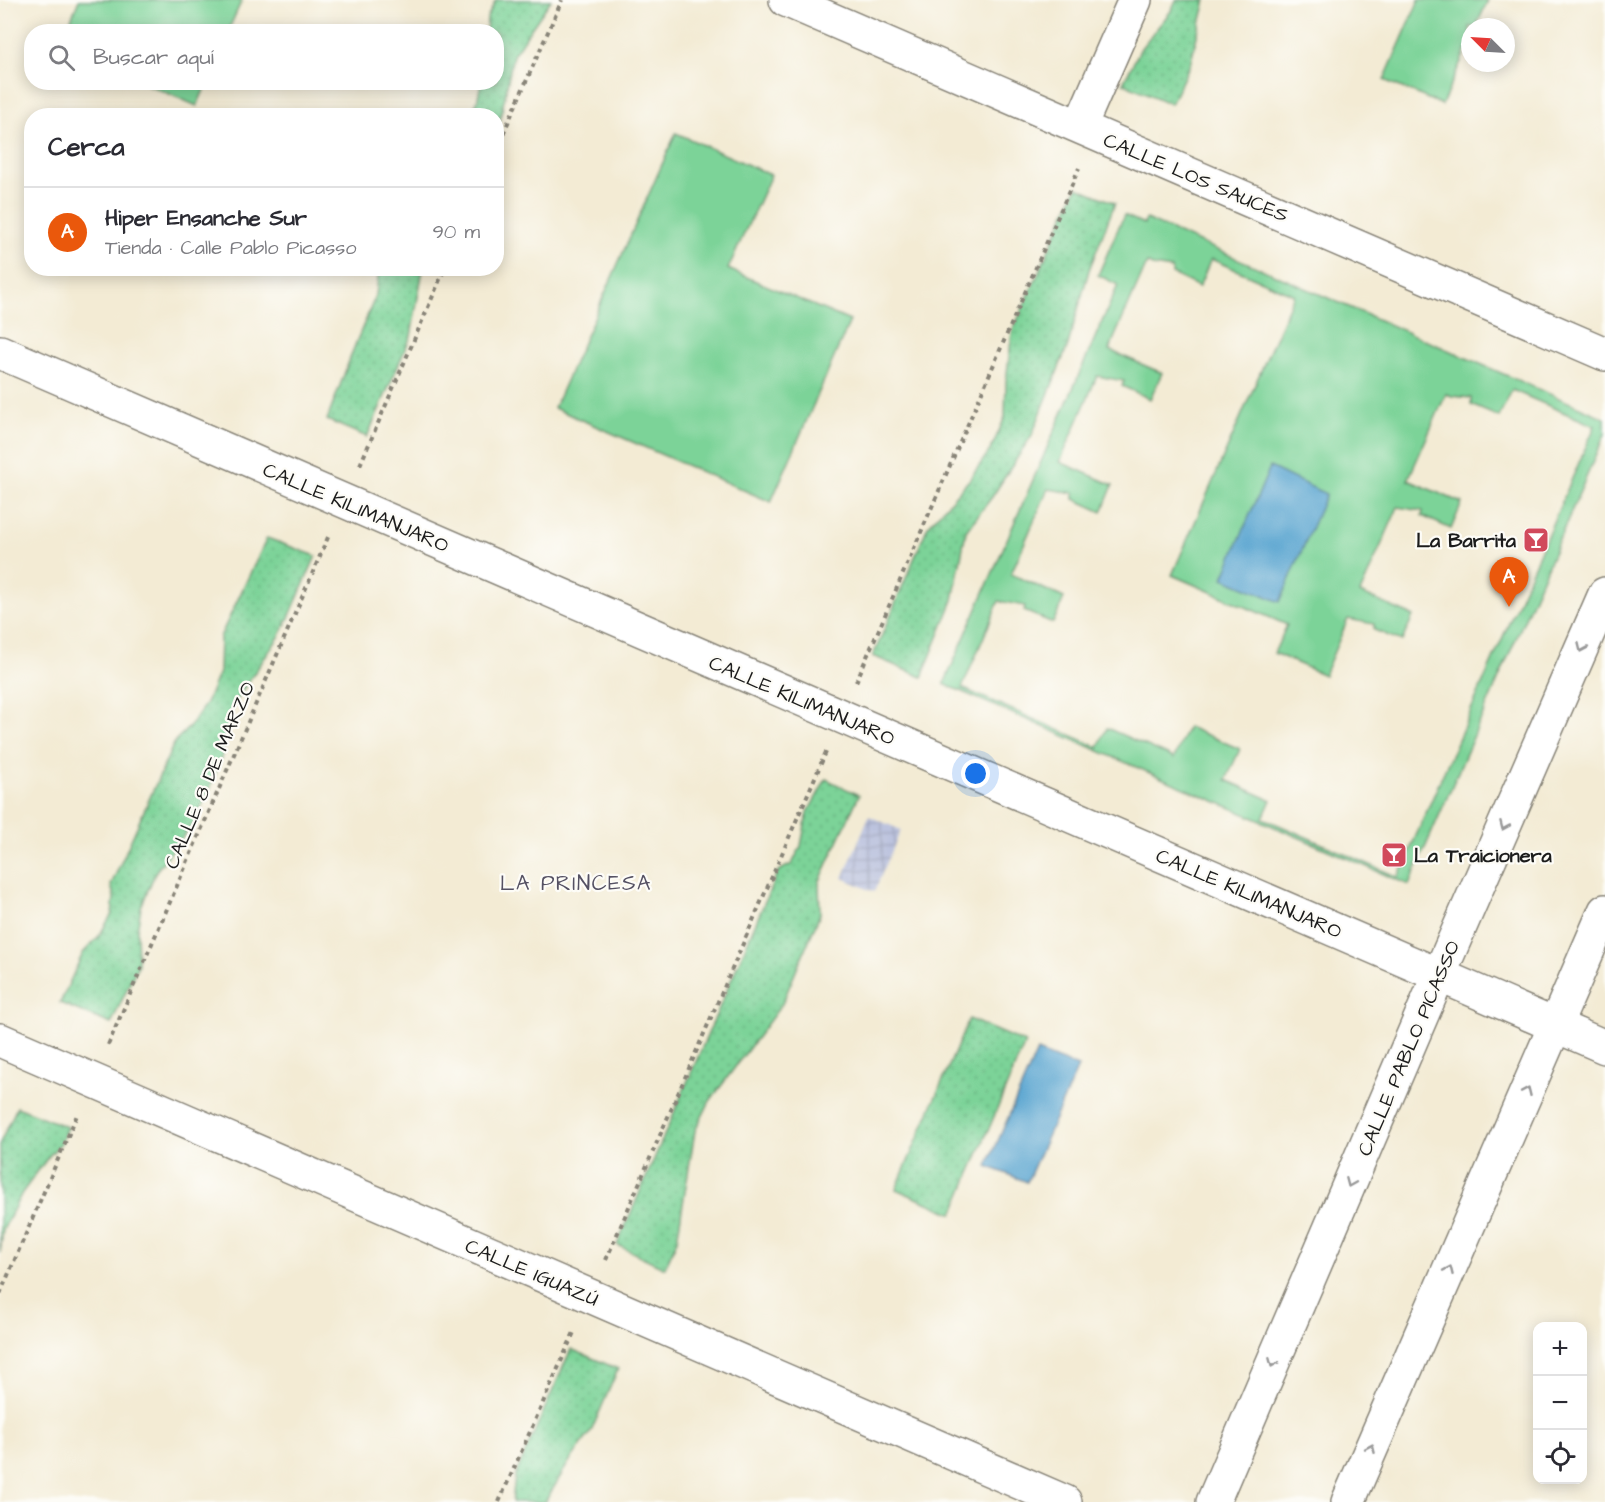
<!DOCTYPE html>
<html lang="es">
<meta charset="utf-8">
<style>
:root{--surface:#fff;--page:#f7f7f7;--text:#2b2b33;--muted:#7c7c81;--line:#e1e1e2;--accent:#ea580c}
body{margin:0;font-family:"Architects Daughter",sans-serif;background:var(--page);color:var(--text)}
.controls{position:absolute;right:18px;bottom:18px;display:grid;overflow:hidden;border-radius:12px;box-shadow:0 3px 15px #0003}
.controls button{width:54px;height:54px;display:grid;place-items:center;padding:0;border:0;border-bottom:2px solid var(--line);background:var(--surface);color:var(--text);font:30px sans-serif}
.compass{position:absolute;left:1461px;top:18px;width:54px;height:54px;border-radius:50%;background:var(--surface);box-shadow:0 3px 15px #0003;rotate:294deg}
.you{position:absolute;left:976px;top:774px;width:21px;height:21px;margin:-15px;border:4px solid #fff;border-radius:50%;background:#1a73e8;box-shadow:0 0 0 9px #1a73e833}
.badge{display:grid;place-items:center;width:39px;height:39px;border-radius:50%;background:var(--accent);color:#fff;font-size:20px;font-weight:700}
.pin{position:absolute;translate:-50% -50px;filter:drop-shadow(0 2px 3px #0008)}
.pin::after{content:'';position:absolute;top:32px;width:21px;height:18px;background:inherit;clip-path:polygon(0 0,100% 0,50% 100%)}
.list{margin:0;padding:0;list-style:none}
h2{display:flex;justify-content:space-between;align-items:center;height:78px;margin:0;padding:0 24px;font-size:26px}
h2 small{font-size:20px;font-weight:400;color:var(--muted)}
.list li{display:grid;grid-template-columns:39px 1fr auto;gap:18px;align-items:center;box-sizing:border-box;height:90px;padding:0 24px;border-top:2px solid var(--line)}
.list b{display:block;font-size:22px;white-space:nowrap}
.list p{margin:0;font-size:20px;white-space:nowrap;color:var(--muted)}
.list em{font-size:20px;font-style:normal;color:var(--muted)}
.icon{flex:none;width:33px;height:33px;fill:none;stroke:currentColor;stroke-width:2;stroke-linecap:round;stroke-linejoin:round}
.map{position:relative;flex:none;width:1605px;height:1502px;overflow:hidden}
.search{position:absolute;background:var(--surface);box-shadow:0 3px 15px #0003;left:24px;top:24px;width:480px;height:66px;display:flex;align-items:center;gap:15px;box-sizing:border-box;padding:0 21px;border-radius:24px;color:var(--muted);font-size:22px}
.panel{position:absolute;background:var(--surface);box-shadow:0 3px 15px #0003;left:24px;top:108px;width:480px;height:168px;border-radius:24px}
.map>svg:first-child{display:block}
.industrial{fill:url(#industrial-grid)}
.grass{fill:url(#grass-dots);stroke:#4c785a;stroke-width:1.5}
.green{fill:#7cd398;stroke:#4c785a;stroke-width:1.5;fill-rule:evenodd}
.water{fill:#58a4d0;stroke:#3a6076;stroke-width:1.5}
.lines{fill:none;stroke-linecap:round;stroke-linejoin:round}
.minor-casing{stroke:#888478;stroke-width:36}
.path{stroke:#888478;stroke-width:4;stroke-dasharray:4.5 4.5;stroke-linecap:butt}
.minor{stroke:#fff;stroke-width:33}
.oneway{stroke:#999}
.labels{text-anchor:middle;stroke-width:4.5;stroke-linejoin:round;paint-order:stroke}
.street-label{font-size:20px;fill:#1c1c1c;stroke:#fdfcf7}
.poi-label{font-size:20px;font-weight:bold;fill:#1c1c1c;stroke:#fdfcf7;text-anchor:end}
.neighbourhood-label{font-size:21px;letter-spacing:1.5px;fill:#555163;stroke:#fdfcf7}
</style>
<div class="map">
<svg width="1605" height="1502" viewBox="0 0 1605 1502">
<defs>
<pattern id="industrial-grid" width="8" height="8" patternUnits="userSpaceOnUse" patternTransform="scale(1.5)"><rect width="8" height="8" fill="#bcc3de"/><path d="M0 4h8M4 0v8" fill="none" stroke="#a1a7be"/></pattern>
<pattern id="grass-dots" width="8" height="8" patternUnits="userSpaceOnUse" patternTransform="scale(1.5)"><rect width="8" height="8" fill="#7cd398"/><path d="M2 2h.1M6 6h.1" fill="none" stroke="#6bb582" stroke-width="1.8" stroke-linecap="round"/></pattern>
</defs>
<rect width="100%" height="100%" fill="#fdfcf7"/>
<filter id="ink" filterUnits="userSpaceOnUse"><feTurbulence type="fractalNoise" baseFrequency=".0167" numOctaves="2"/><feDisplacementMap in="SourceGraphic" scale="12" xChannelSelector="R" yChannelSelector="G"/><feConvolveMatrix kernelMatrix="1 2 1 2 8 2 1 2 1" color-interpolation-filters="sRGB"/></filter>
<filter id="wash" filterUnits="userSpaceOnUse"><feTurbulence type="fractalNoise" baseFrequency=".008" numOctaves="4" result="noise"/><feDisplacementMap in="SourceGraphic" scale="24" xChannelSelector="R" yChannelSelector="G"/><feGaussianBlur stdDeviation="1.35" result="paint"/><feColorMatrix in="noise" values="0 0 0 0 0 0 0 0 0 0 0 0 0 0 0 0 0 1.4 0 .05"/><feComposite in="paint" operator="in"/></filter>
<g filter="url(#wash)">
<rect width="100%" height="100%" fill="#f3ebd4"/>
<path class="industrial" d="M869,816L901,830L874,892L843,878Z"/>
<path class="grass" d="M496,0H551L513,55L497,136L496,116L469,115L477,102L481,83L496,82V32L486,31L487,18Z
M1176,0H1206L1190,64L1171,104L1123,83L1141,48L1171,11Z
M1077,187L1115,203L1089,270L1068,345L1032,435L992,497L966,531L953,600L922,677L873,656L928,526L969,480L991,449L1005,417L1006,381L1012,332Z
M379,269H423L411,336L367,437L327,420L355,345L376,295Z
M267,538L316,556L288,620L279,637L244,688L231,711L222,756L209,791L193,824L156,871L141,907L137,931L138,965L111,1024L60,1003L83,953L99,936L112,914L114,897L111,885L175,741L191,725L206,703L219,672L220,637Z
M826,779L859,795L819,883L820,914L782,1004L710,1101L695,1131L677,1240L665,1268L617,1245L778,871L792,864L801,846L807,814Z
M969,1019L1025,1043L953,1214L896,1189Z
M17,1107L67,1127L61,1143L49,1156L22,1193L3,1230L0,1253V1143Z
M571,1349L618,1369L591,1432L569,1462L545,1502H512L515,1476Z"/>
<path class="green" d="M79,0H242L228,31H66Z
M1419,0H1488L1476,27H1470V41L1442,105L1384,80Z
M144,83H207L197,106Z
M676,133L771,175L728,269L850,321L771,502L554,408Z
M1124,215L1144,224L1146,219L1605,418V434L1409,885L944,684L1118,285L1098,275ZM1211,259L1294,295L1172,575L1287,625L1274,653L1324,675L1348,619L1374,624V630L1402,641L1413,616L1360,593L1398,507L1423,511L1422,516L1451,529L1462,503L1408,480L1446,394L1452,396L1471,398V405L1499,417L1512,390L1595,426L1398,877L1263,818L1271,800L1226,780L1240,749L1188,727L1174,758L1107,728L1098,747L962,688L999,601L1025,606L1024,611L1053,623L1064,598L1011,574L1048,489L1074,493V499L1102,512L1113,485L1060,462L1097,376L1124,381L1122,386L1150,399L1162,373L1109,350L1147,263L1152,266L1172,269V274L1199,287Z"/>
<path class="water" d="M1270,467L1326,494L1280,602L1223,578Z
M1037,1051L1078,1067L1027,1182L987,1166Z"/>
</g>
<g filter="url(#ink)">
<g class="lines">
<g class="minor-casing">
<path id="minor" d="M786,0L1605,354
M1080,126L1135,0
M0,352L1605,1047
M0,1040L1065,1502
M1213,1502L1439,975L1605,594
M1348,1502L1605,911"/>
</g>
<path class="path" d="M496,150L562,0
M360,465L445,268
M856,682L1079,168
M108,1045L329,535
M606,1260L826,752
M0,1294L77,1115
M499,1502L575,1330"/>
<use href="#minor" class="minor"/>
</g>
<defs><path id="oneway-chevron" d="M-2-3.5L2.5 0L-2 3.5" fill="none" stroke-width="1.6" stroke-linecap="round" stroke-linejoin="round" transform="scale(1.5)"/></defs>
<g class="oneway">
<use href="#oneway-chevron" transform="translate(1582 648) rotate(114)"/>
<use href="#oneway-chevron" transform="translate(1504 826) rotate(114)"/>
<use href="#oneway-chevron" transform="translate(1527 1091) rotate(-66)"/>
<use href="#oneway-chevron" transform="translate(1350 1183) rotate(113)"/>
<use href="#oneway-chevron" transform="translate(1449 1270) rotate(-66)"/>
<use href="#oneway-chevron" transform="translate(1273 1363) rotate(113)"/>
<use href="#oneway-chevron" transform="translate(1371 1448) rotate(-66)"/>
</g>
</g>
<defs>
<g id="bar-square" transform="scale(1.35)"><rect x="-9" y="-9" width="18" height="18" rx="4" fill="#d1495b" stroke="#fdfcf7"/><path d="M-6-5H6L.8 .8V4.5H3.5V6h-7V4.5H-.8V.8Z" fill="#fff"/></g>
</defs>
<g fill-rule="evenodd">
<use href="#bar-square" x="1536" y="540"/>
<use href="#bar-square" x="1394" y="855"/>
</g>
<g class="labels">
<g class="street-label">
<text transform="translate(1196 177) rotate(23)" y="7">CALLE LOS SAUCES</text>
<text transform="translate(356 507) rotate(23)" y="7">CALLE KILIMANJARO</text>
<text transform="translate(802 700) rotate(23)" y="7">CALLE KILIMANJARO</text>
<text transform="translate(209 775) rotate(-67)" y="7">CALLE 8 DE MARZO</text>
<text transform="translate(1249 893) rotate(23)" y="7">CALLE KILIMANJARO</text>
<text transform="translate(1408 1048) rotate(-67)" y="7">CALLE PABLO PICASSO</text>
<text transform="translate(532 1272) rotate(23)" y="7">CALLE IGUAZÚ</text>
</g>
<g class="poi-label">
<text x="1516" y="547">La Barrita</text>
<text x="1414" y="862" text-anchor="start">La Traicionera</text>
</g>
<g class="neighbourhood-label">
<text x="576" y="890">LA PRINCESA</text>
</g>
</g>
</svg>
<div class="controls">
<button>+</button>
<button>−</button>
<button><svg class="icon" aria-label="locate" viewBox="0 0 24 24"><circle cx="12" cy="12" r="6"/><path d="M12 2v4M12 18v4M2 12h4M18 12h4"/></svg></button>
</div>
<svg class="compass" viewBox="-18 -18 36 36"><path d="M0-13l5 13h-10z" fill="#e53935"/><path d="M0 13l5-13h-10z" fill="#7c7c81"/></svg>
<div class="you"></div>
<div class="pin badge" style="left:1509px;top:607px">A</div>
<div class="search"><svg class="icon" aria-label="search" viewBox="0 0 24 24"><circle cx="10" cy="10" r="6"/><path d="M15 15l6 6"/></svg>Buscar aquí</div>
<section class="panel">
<h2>Cerca<small></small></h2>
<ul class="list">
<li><span class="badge">A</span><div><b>Hiper Ensanche Sur</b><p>Tienda · Calle Pablo Picasso</p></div><em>90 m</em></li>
</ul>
</section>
</div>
